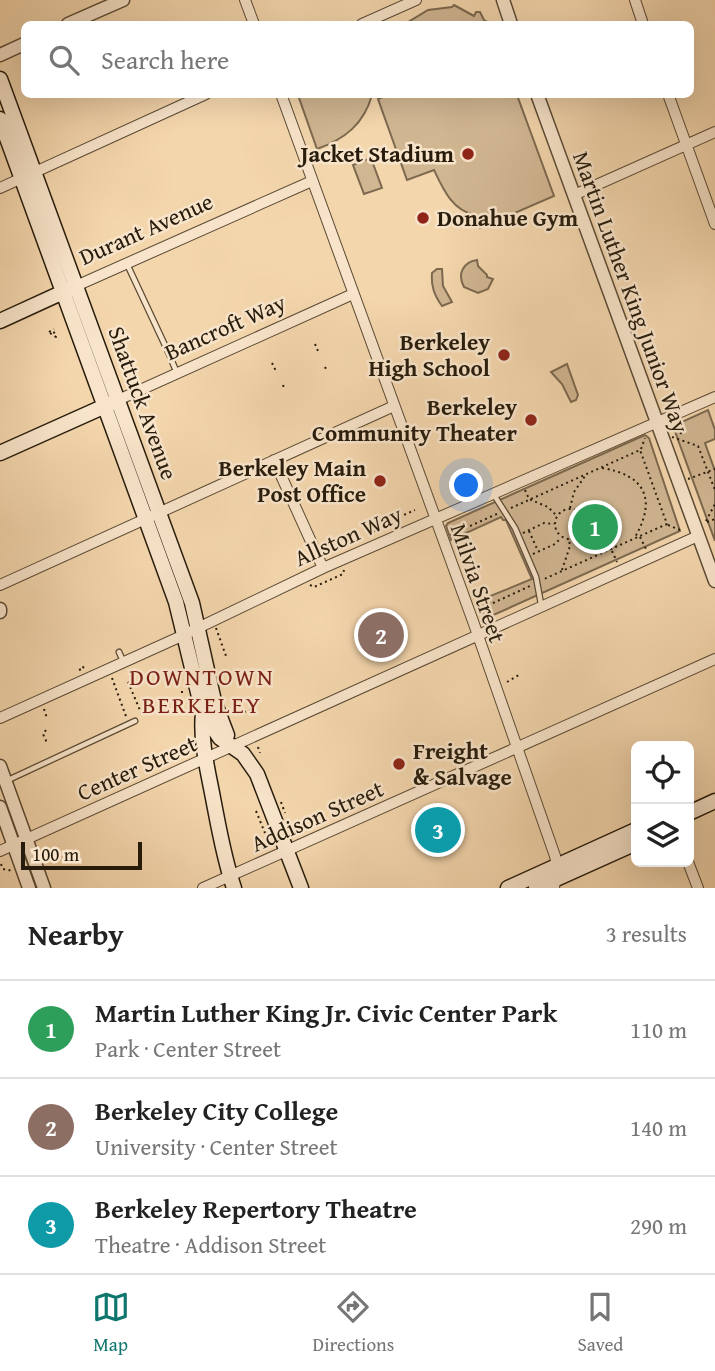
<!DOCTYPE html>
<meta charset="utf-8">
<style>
:root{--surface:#fff;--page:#f6f6f6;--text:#222;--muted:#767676;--line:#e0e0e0;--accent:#0f766e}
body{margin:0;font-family:"Gentium Book Plus",serif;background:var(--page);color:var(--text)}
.controls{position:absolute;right:21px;bottom:21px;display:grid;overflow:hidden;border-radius:10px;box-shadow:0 7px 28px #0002}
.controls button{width:63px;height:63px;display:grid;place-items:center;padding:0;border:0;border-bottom:2px solid var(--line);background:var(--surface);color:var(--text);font:35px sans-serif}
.scale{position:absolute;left:21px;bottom:18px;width:121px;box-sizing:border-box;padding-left:7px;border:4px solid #271c0c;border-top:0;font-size:19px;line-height:24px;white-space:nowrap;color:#271c0c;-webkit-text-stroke:5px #f8e4ca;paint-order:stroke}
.you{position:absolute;left:467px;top:486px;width:24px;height:24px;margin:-18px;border:5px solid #fff;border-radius:50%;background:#1a73e8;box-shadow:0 0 0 10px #1a73e833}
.badge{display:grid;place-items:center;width:46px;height:46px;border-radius:50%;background:var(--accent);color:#fff;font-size:23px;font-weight:700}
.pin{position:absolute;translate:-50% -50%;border:4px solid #fff;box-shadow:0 2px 7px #0006}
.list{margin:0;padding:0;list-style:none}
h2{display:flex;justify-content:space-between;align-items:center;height:91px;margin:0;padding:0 28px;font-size:30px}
h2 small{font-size:23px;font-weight:400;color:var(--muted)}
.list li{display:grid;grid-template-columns:46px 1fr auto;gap:21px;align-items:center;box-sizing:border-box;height:98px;padding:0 28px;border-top:2px solid var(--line)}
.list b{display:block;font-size:26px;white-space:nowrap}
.list p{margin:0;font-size:23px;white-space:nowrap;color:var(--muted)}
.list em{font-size:23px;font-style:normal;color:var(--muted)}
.icon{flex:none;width:38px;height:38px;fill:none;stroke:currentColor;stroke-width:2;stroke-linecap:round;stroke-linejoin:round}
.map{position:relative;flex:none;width:715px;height:888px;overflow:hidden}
.search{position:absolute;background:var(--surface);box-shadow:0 7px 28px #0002;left:21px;right:21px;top:21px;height:77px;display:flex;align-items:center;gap:18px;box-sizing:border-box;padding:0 24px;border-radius:10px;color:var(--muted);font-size:26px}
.sheet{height:385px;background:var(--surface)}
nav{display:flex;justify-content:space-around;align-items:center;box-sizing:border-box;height:98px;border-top:2px solid var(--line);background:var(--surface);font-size:19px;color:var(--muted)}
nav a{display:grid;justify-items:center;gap:4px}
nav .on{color:var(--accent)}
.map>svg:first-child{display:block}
.green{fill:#d1b692;stroke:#7c694f;stroke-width:2}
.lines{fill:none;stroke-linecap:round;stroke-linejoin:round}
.service-casing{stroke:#5a4a34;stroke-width:7}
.minor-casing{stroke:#5a4a34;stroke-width:12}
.tertiary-casing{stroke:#5a4a34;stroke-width:15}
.secondary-casing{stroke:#271c0c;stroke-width:17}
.path{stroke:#271c0c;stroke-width:2;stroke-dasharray:2 3.5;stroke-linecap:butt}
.service{stroke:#f8e4ca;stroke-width:4.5}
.minor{stroke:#f8e4ca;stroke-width:10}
.tertiary{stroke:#f8e4ca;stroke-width:12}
.secondary{stroke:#f8e4ca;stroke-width:14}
.poi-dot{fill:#8f2418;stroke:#f8e4ca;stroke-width:2.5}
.labels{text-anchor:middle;stroke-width:5;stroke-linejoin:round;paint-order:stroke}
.poi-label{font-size:23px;font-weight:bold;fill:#271c0c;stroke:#f8e4ca;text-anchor:end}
.street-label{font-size:23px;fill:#271c0c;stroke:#f8e4ca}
.neighbourhood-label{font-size:24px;letter-spacing:2px;fill:#7a1f14;stroke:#f8e4ca}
</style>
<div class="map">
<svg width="715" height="888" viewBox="0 0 715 888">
<rect width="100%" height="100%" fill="#f4d6ad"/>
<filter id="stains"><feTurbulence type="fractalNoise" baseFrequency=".00286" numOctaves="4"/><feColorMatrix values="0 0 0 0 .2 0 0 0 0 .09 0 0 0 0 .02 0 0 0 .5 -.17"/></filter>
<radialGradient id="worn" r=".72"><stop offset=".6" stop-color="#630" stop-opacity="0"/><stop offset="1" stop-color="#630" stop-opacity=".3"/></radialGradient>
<path class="green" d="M454,5L474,16L476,12H480L484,20L491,24H405L428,10L452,7Z
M390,94L517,95L554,196L480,228L475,215C452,210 443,189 434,170L407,180L378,99Z
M298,95V94L372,95C364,124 345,139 317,149Z
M371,158L382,188L364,194L353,165Z
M477,260L478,266L487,275V277L493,279L488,289L478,293L464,287C457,274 463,262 477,260Z
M437,269H442L443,286L452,302L442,306C434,295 431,286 432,273Z
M567,364L578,395L576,400L571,402L562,384L551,372Z
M708,410L715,430V439L705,443L715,471V541L673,426Z
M645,435L649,438L680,531L489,617L484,615L478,601L532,579L506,520H503L501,517L451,540L446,526L448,523Z"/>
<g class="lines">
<g class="service-casing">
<path id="service" d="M127,264L170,356
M171,359L177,373
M494,495L515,528L536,577L541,604
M119,652L123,661
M6,781L135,721"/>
</g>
<g class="minor-casing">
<path id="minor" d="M245,0L254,24
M635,0L643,24
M362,24L416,0
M281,94L474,624L555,856L557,866L554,888
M668,94L715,224
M0,188L206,94
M574,195L715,132
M76,286L312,181
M118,400L353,294
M274,460L323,568
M0,585L394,406
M0,718L175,639L323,568L715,397
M0,851L698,536
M688,862L698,888
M203,888L715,659"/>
</g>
<g class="tertiary-casing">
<path id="tertiary" d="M503,0L511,24
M68,24L123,0
M0,55L24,44
M537,94L715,581
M0,609V612
M0,766L44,888
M0,807L29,888"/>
</g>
<g class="secondary-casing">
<path id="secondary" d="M0,79L192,603L214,701L227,735
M0,119L176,602L203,713L220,738L243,754L257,774L301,888
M0,321L72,288
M0,453L114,402
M203,713C200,741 208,771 213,798C219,829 224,859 234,888
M689,813L715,801
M508,888L636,830
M536,888L636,843"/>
</g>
<path class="path" d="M49,332L54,329
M50,333L56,337L53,330
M315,344L318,351
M272,363L276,371
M325,367L326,369
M283,385L284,388
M679,422L682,428L680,437
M672,437L698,446L715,490
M641,449L645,438
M602,468C645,475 657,499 635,537
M688,479L715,469
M525,490L529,499L548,507L557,516
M511,508L640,450L667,524L544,579
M570,508L574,492L585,476
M555 524a15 15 0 1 1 30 0a15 15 0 1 1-30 0Z
M706,521L715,504
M707,522L715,519
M668,525L680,530
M379,526L415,510
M529,531L538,551
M523,533L544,523L554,524
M581,534L600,545L617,546
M450,535L499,513
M371,536V533L381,526
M640,537L647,551
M612,551L617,562
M533,554L555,544L561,538
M562,570L570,546L569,539
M310,585L314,587L343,574L344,570
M478,610L530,586
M216,628L226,656
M79,670L84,668L81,665
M112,678L127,719
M128,682L142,715
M507,682L519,675
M181,692H183
M44,709L47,718
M244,712L252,709
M144,714L151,711L154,704
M46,730L43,734L47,743
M258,747L260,753
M281,802L285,813
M256,811L265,833
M1,864L3,869L13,871"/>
<use href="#service" class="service"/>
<use href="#minor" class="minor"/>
<use href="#tertiary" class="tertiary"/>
<use href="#secondary" class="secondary"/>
</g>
<g class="poi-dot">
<circle cx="468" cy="154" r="7"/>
<circle cx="423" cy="218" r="7"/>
<circle cx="504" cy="355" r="7"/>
<circle cx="531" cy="420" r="7"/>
<circle cx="380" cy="481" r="7"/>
<circle cx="399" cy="764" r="7"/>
</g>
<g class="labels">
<g class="poi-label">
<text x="454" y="162">Jacket Stadium</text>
<text x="437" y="226" text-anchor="start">Donahue Gym</text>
<text x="490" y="350">Berkeley<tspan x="490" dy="26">High School</tspan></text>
<text x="517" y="415">Berkeley<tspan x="517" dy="26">Community Theater</tspan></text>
<text x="366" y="476">Berkeley Main<tspan x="366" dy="26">Post Office</tspan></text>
<text x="413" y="759" text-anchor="start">Freight<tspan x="413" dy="26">&amp; Salvage</tspan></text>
</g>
<g class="street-label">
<text transform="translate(146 229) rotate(-24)" y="8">Durant Avenue</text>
<text transform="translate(631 292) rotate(70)" y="8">Martin Luther King Junior Way</text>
<text transform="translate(225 327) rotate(-24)" y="8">Bancroft Way</text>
<text transform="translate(143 403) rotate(70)" y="8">Shattuck Avenue</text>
<text transform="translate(348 536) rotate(-24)" y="8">Allston Way</text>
<text transform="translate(478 583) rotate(71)" y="8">Milvia Street</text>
<text transform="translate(137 768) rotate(-24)" y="8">Center Street</text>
<text transform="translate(317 816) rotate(-24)" y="8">Addison Street</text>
</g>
<g class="neighbourhood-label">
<text x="202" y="685">DOWNTOWN<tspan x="202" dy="28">BERKELEY</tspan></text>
</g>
</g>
<rect width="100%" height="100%" filter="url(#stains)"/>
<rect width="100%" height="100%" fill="url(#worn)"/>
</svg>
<div class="controls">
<button><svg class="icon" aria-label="locate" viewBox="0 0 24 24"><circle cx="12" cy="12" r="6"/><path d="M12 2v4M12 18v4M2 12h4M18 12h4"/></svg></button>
<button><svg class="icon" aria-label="layers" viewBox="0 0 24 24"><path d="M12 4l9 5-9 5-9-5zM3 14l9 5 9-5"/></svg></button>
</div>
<div class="scale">100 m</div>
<div class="you"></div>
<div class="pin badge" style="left:595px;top:527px;background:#2e9e5b">1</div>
<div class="pin badge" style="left:381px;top:635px;background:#8d6e63">2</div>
<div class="pin badge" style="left:438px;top:830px;background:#0f9aa8">3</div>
<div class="search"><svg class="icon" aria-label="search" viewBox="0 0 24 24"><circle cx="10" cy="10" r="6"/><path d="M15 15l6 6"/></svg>Search here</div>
</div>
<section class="sheet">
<h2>Nearby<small>3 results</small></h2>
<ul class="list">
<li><span class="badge" style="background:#2e9e5b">1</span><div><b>Martin Luther King Jr. Civic Center Park</b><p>Park · Center Street</p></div><em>110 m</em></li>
<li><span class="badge" style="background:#8d6e63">2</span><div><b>Berkeley City College</b><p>University · Center Street</p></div><em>140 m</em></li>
<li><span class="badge" style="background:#0f9aa8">3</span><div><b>Berkeley Repertory Theatre</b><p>Theatre · Addison Street</p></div><em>290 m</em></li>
</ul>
</section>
<nav>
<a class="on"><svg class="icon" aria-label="map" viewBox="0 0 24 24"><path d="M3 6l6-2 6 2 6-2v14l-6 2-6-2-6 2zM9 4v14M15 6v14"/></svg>Map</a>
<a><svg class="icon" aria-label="directions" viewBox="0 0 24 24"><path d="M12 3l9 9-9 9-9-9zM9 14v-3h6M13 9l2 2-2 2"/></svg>Directions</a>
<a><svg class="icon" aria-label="saved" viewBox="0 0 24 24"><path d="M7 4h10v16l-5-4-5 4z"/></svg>Saved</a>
</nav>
